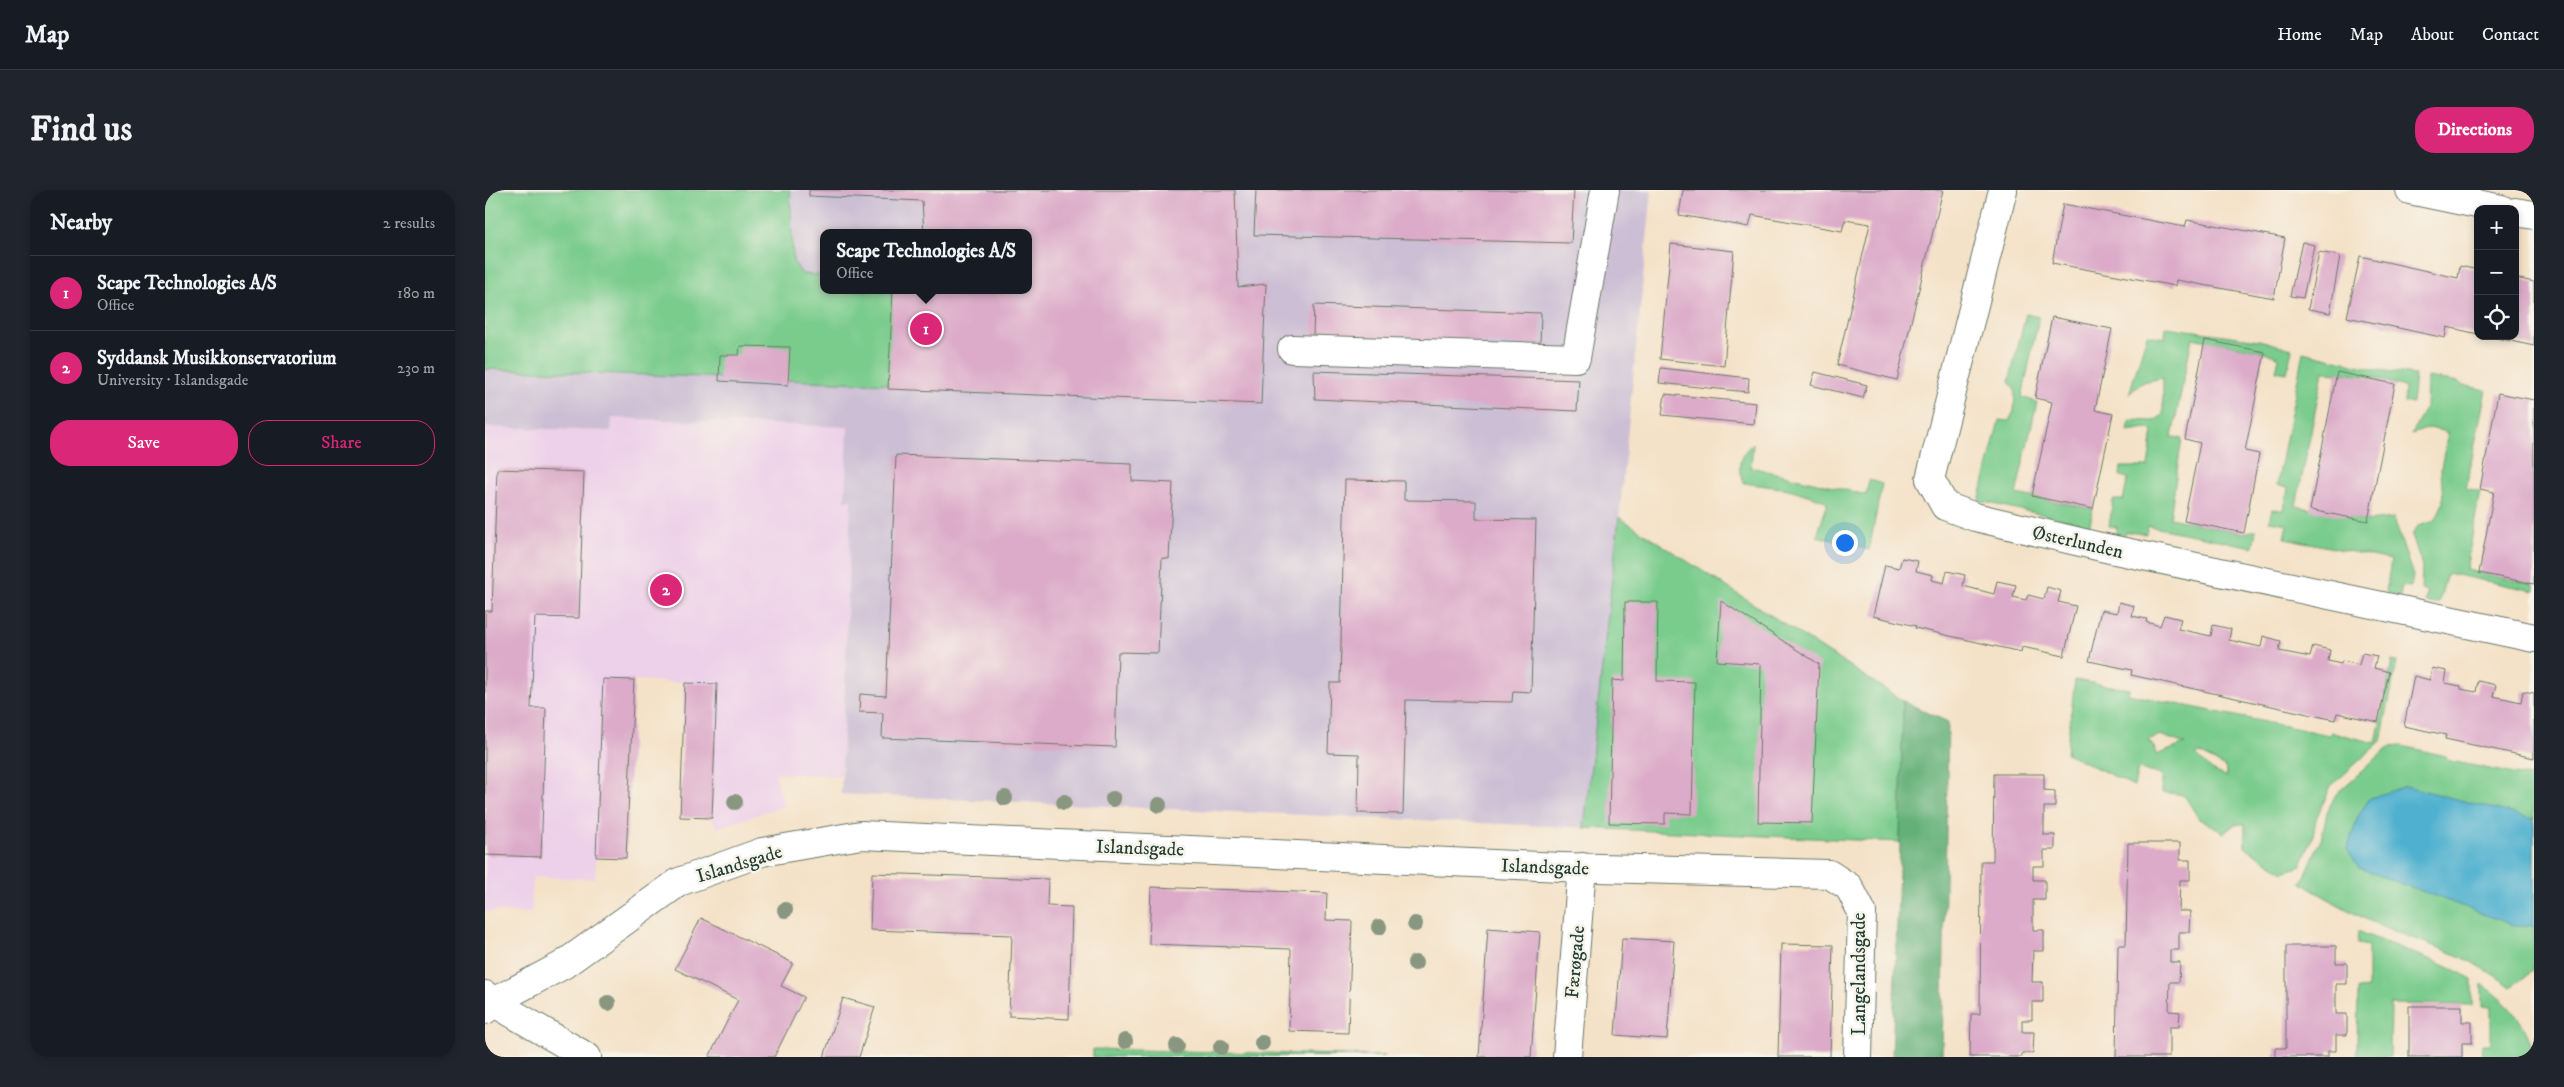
<!DOCTYPE html>
<meta charset="utf-8">
<style>
:root{--surface:#171b24;--page:#20242c;--text:#f1f3f6;--muted:#9ea1a6;--line:#363941;--accent:#db2777}
body{margin:0;font-family:"IM FELL DW Pica",serif;background:var(--page);color:var(--text)}
.controls{position:absolute;right:15px;top:15px;display:grid;overflow:hidden;border-radius:10px;box-shadow:0 2px 8px #0003}
.controls button{width:45px;height:45px;display:grid;place-items:center;padding:0;border:0;border-bottom:1px solid var(--line);background:var(--surface);color:var(--text);font:25px sans-serif}
.you{position:absolute;left:1359px;top:352px;width:18px;height:18px;margin:-12px;border:4px solid #fff;border-radius:50%;background:#1a73e8;box-shadow:0 0 0 8px #1a73e833}
.badge{display:grid;place-items:center;width:32px;height:32px;border-radius:50%;background:var(--accent);color:#fff;font-size:16px;font-weight:700}
.pin{position:absolute;translate:-50% -50%;border:2px solid #fff;box-shadow:0 1px 5px #0006}
.popup{position:absolute;left:335px;top:39px;width:212px;height:65px;box-sizing:border-box;display:grid;place-content:center;border-radius:10px;background:var(--surface);filter:drop-shadow(0 1px 4px #0005);font-size:16px;white-space:nowrap;color:var(--muted)}
.popup b{font-size:19px;color:var(--text)}
.popup::after{content:'';position:absolute;left:50%;top:100%;margin-left:-10px;border:10px solid transparent;border-top-color:var(--surface)}
.list{margin:0;padding:0;list-style:none}
h2{display:flex;justify-content:space-between;align-items:center;height:65px;margin:0;padding:0 20px;font-size:21px}
h2 small{font-size:16px;font-weight:400;color:var(--muted)}
.list li{display:grid;grid-template-columns:32px 1fr auto;gap:15px;align-items:center;box-sizing:border-box;height:75px;padding:0 20px;border-top:1px solid var(--line)}
.list b{display:block;font-size:19px;white-space:nowrap}
.list p{margin:0;font-size:16px;white-space:nowrap;color:var(--muted)}
.list em{font-size:16px;font-style:normal;color:var(--muted)}
.actions{display:flex;gap:10px;padding:15px 20px}
.actions a{flex:1;padding:11px 0;border:1px solid var(--accent);border-radius:20px;text-align:center;font-size:18px;color:var(--accent)}
.actions .main{background:var(--accent);color:#fff}
.icon{flex:none;width:28px;height:28px;fill:none;stroke:currentColor;stroke-width:2;stroke-linecap:round;stroke-linejoin:round}
.map{position:relative;flex:none;width:2049px;height:867px;overflow:hidden;border-radius:20px}
header{display:flex;align-items:center;gap:30px;box-sizing:border-box;height:70px;padding:0 25px;background:var(--surface);border-bottom:1px solid var(--line)}
header strong{font-size:24px}
nav{display:flex;gap:28px;margin-inline-start:auto;font-size:18px}
.intro{display:flex;align-items:center;justify-content:space-between;box-sizing:border-box;height:120px;padding:0 30px}
h1{margin:0;font-size:35px}
.button{padding:12px 22px;border-radius:20px;background:var(--accent);color:#fff;font-size:18px;font-weight:700}
main{display:flex;gap:30px;padding:0 30px}
aside{flex:1;background:var(--surface);border-radius:20px;box-shadow:0 2px 8px #0003}
.map>svg:first-child{display:block}
.built{fill:#edd0e9}
.industrial{fill:#ccbed4;fill-rule:evenodd}
.green{fill:#7acc8d;stroke:#4c8460;fill-rule:evenodd}
.forest{fill:#63b078;stroke:#417656}
.water{fill:#50b1cf;stroke:#387782}
.building{fill:#dcabc9}
.lines{fill:none;stroke-linecap:round;stroke-linejoin:round}
.minor-casing{stroke:#6a7768;stroke-width:30}
.major-casing{stroke:#6a7768;stroke-width:30}
.minor{stroke:#fff;stroke-width:28}
.major{stroke:#fff;stroke-width:28}
.tree{fill:#899780}
.labels{text-anchor:middle;stroke-width:5;stroke-linejoin:round;paint-order:stroke}
.street-label{font-size:19px;fill:#1f3d34;stroke:#f7f3e8}
</style>
<header>
<strong>Map</strong>
<nav><a>Home</a><a>Map</a><a>About</a><a>Contact</a></nav>
</header>
<div class="intro"><h1>Find us</h1><a class="button">Directions</a></div>
<main>
<aside>
<h2>Nearby<small>2 results</small></h2>
<ul class="list">
<li><span class="badge">1</span><div><b>Scape Technologies A/S</b><p>Office</p></div><em>180 m</em></li>
<li><span class="badge">2</span><div><b>Syddansk Musikkonservatorium</b><p>University · Islandsgade</p></div><em>230 m</em></li>
</ul>
<div class="actions"><a class="main">Save</a><a>Share</a></div>
</aside>
<div class="map">
<svg width="2049" height="867" viewBox="0 0 2049 867">
<rect width="100%" height="100%" fill="#f7f3e8"/>
<filter id="ink" filterUnits="userSpaceOnUse"><feTurbulence type="fractalNoise" baseFrequency=".02" numOctaves="2"/><feDisplacementMap in="SourceGraphic" scale="10" xChannelSelector="R" yChannelSelector="G"/><feConvolveMatrix kernelMatrix="1 2 1 2 8 2 1 2 1" color-interpolation-filters="sRGB"/></filter>
<filter id="wash" filterUnits="userSpaceOnUse"><feTurbulence type="fractalNoise" baseFrequency=".0096" numOctaves="4" result="noise"/><feDisplacementMap in="SourceGraphic" scale="20" xChannelSelector="R" yChannelSelector="G"/><feGaussianBlur stdDeviation="1.12" result="paint"/><feColorMatrix in="noise" values="0 0 0 0 0 0 0 0 0 0 0 0 0 0 0 0 0 1.4 0 .05"/><feComposite in="paint" operator="in"/></filter>
<g filter="url(#wash)">
<rect width="100%" height="100%" fill="#f4e2c8"/>
<path class="built" d="M127,228L364,237L360,309L366,310L356,586L290,583L299,616L232,638L227,628L195,627L199,493L149,490L141,668L111,667L110,689L48,687L46,723L0,721V237L126,241Z"/>
<path class="industrial" d="M0,0H1167L1134,327L1418,511L1415,652L356,604L366,310H360L363,237L127,228L126,241L0,237ZM338,43H544V100H338Z"/>
<path class="green" d="M0,0H305L308,71L317,84L338,85V100H409L406,194L0,179Z
M1541,124L1554,127L1537,207L1552,212L1531,304L1608,319L1604,340L1596,339V333L1494,311L1514,230L1524,231L1529,221L1530,200L1524,192Z
M1681,137L1774,150L1807,159L1802,183L1791,181L1794,168L1780,162L1707,148L1687,247L1697,248L1685,328L1758,343L1771,340L1768,357L1663,336L1661,344L1641,342L1638,349L1630,347L1632,337L1624,336L1628,310H1638L1643,288L1635,286L1636,277H1663L1668,241L1661,238L1643,241L1645,230L1669,231L1678,225V188L1657,192L1644,204L1662,145L1680,148Z
M1818,162L1893,180L1930,185L1927,214L1919,212L1920,198C1897,187 1864,183 1838,182L1811,316L1883,331L1909,328L1928,386L1926,397L1917,396L1915,407L1901,402L1906,370L1800,348L1803,334L1784,331L1787,319L1799,320L1803,298L1792,295Z
M1942,187L1974,192L1977,195L2001,200L1981,298L1995,302L1981,380L2049,394V401L1962,383L1954,412L1951,414L1940,412L1942,402L1936,400L1937,376L1927,345L1933,336L1950,331L1958,313L1956,278L1963,242L1944,238L1927,244L1941,216Z
M1268,253L1266,277L1381,305L1384,290L1397,294L1384,360L1332,346L1342,315L1341,311L1304,299L1259,293C1250,276 1255,265 1268,253Z
M1134,327L1418,511L1415,652L1099,638Z
M1907,471L1912,472L1896,551L1846,596L1831,629L1828,645L1816,676L1799,682L1760,657V634H1750L1739,643L1714,629L1699,605L1677,602V585L1653,579L1649,596L1581,563L1590,490L1644,499L1643,504L1844,545L1846,542L1891,553ZM1675,545L1700,554L1671,565L1669,557L1663,550ZM1715,563L1740,577L1742,587L1727,580L1711,565Z
M1917,556L1961,566V570L2049,588V780L2026,797C1987,767 1953,758 1909,741C1876,729 1846,711 1817,693L1837,646L1842,622L1851,604L1904,557Z
M1873,741C1911,758 1951,769 1987,789V815L1906,814L1905,867H1876L1872,863L1873,799L1883,798V756L1872,754Z
M1997,794C2023,814 2044,833 2049,867H1996L1997,854H2006V817L1997,816Z
M608,859L900,866L608,867Z"/>
<path class="forest" d="M1418,511L1463,532L1457,867H1407L1415,652Z"/>
<path class="water" d="M1921,596L2049,629V736L2028,735L1874,678L1862,660L1873,626L1885,608Z"/>
<g id="blocks">
<path class="building" d="M324,0H750L753,97L781,94L776,214L403,199L408,100H544V43H439L437,11L324,6Z
M771,0H1089L1086,53L769,45Z
M1198,0H1458L1412,190L1352,175L1385,34L1360,30L1357,41L1267,25L1264,37L1194,25Z
M1578,14L1700,37L1702,30L1800,48L1789,108L1691,90L1690,96L1567,73Z
M1817,52L1829,55L1818,108L1805,106Z
M1186,54L1249,61L1239,176L1175,169Z
M1834,62L1855,66L1845,123L1823,119Z
M1875,66L1973,88L1975,76L1993,80V144L1962,137L1960,148L1862,127Z
M2030,88L2049,92V156L2007,147L2030,146Z
M829,115L1056,123L1055,155L828,146Z
M1567,127L1627,139L1610,220L1628,224L1608,319L1547,306L1567,212L1550,208Z
M1720,150L1780,162L1760,261L1774,264L1759,343L1699,331L1715,253L1700,249Z
M255,156L305,157L303,195L234,191L235,165H254Z
M1176,178L1264,188L1263,202L1174,193Z
M829,181L1094,190L1092,221L830,209Z
M1330,182L1382,195L1378,208L1326,195Z
M1852,182L1910,194L1883,331L1825,320Z
M2013,203L2049,210V394L1994,383L2009,302L1995,299Z
M1180,204L1271,213L1269,234L1177,225Z
M411,265L647,274V291L688,293L684,369L677,368L673,463L633,462L630,557L397,548L398,523L374,522L375,504L401,506Z
M12,279L99,282L94,428L50,427L46,518H61L56,667L0,665V421H7Z
M860,290L919,291V310L991,311V329L1051,330L1046,502L1028,501L1027,512L921,510L918,624L873,623L874,564L843,563L845,493H855Z
M1417,368L1433,371L1431,381L1448,385L1447,390L1459,393L1462,381L1480,385L1478,396L1509,404L1512,391L1531,395L1528,407L1541,410L1543,405L1559,409L1562,397L1576,401L1573,412L1591,416L1579,466L1537,457L1536,462L1430,438L1431,436L1388,426L1400,375L1414,378Z
M1236,411L1334,474L1327,633L1273,632L1276,474L1232,471Z
M1140,412H1173L1172,491L1210,492L1207,624L1180,623V634L1124,633L1127,490L1139,491Z
M1634,412L1649,416L1647,426L1662,429L1661,432L1675,436L1679,425L1696,429L1693,439L1726,446L1728,435L1746,439L1744,450L1776,457L1778,446L1796,451L1794,461L1825,467L1828,456L1845,460L1843,471L1856,474L1857,471L1874,475L1877,463L1892,466L1889,478L1904,482L1893,532L1852,523L1850,530L1646,485L1647,480L1604,471L1616,420L1632,423Z
M1947,478L1962,481L1960,493L1976,496V499L1991,502L1993,491L2011,495L2008,506L2036,512L2038,501L2049,503V568L1960,549L1961,545L1919,536L1929,486L1945,490Z
M118,489L149,490L141,668L111,667Z
M200,493L232,494L227,628L195,627Z
M1509,584H1559V600L1570,601V617H1559V645H1570V660H1559V676H1548V690H1560V710H1548V740H1559V761H1548L1547,792H1558V812H1547V830H1537V842H1549L1548,863H1537V867H1485L1486,824H1495L1496,671H1508Z
M1643,653H1695V670H1705V690H1695L1694,721H1705L1704,742H1694V760H1685V772H1695L1694,792H1685L1684,821L1695,822L1694,837H1684V867H1631L1633,755H1641Z
M387,683L563,689L562,716L587,717L584,829L524,826L527,745L385,740Z
M666,697L842,703L841,730L867,731L863,843L804,841L806,759L664,754Z
M216,728L308,773L296,796L319,807L289,867H224L253,810L190,779Z
M1003,738L1055,742L1046,867H994Z
M1137,748L1189,751L1182,849L1130,845Z
M1296,754L1348,755L1345,867H1293Z
M1801,756H1851V773H1862V794H1851V824H1862V845H1851V861H1843V867H1790V858H1801Z
M358,808L390,817L374,867H339Z
M1924,816H1977V832H1987V853H1977V867H1924Z"/>
</g>
</g>
<g filter="url(#ink)">
<use href="#blocks" fill-opacity="0" stroke="#6a7768" stroke-width="1"/>
<g class="lines">
<g class="minor-casing">
<path id="minor" d="M1518,0L1445,289L1460,316L1490,327L1616,357L2049,448
M1925,0L2016,19
M2030,22L2049,25
M807,159L1091,168L1120,0
M0,820L8,812L78,775L194,692L277,662L376,645L1076,677L1344,684L1364,697L1377,722L1373,867
M1082,867L1097,677"/>
</g>
<g class="major-casing">
<path id="major" d="M0,805L8,812L102,867"/>
</g>
<use href="#minor" class="minor"/>
<use href="#major" class="major"/>
</g>
<g class="tree">
<circle cx="520" cy="608" r="8"/>
<circle cx="628" cy="609" r="8"/>
<circle cx="250" cy="612" r="8"/>
<circle cx="579" cy="612" r="8"/>
<circle cx="674" cy="615" r="8"/>
<circle cx="300" cy="720" r="8"/>
<circle cx="930" cy="734" r="8"/>
<circle cx="894" cy="737" r="8"/>
<circle cx="930" cy="773" r="8"/>
<circle cx="123" cy="813" r="8"/>
<circle cx="640" cy="851" r="8"/>
<circle cx="777" cy="853" r="8"/>
<circle cx="692" cy="856" r="8"/>
<circle cx="736" cy="857" r="8"/>
</g>
</g>
<g class="labels">
<g class="street-label">
<text transform="translate(1593 351) rotate(13)" y="7">Østerlunden</text>
<text transform="translate(655 657) rotate(2)" y="7">Islandsgade</text>
<text transform="translate(254 673) rotate(-17)" y="7">Islandsgade</text>
<text transform="translate(1060 676) rotate(2)" y="7">Islandsgade</text>
<text transform="translate(1089 772) rotate(-85)" y="7">Færøgade</text>
<text transform="translate(1373 784) rotate(-90)" y="7">Langelandsgade</text>
</g>
</g>
</svg>
<div class="controls">
<button>+</button>
<button>−</button>
<button><svg class="icon" aria-label="locate" viewBox="0 0 24 24"><circle cx="12" cy="12" r="6"/><path d="M12 2v4M12 18v4M2 12h4M18 12h4"/></svg></button>
</div>
<div class="you"></div>
<div class="pin badge" style="left:441px;top:139px">1</div>
<div class="popup"><b>Scape Technologies A/S</b>Office</div>
<div class="pin badge" style="left:181px;top:400px">2</div>
</div>
</main>
